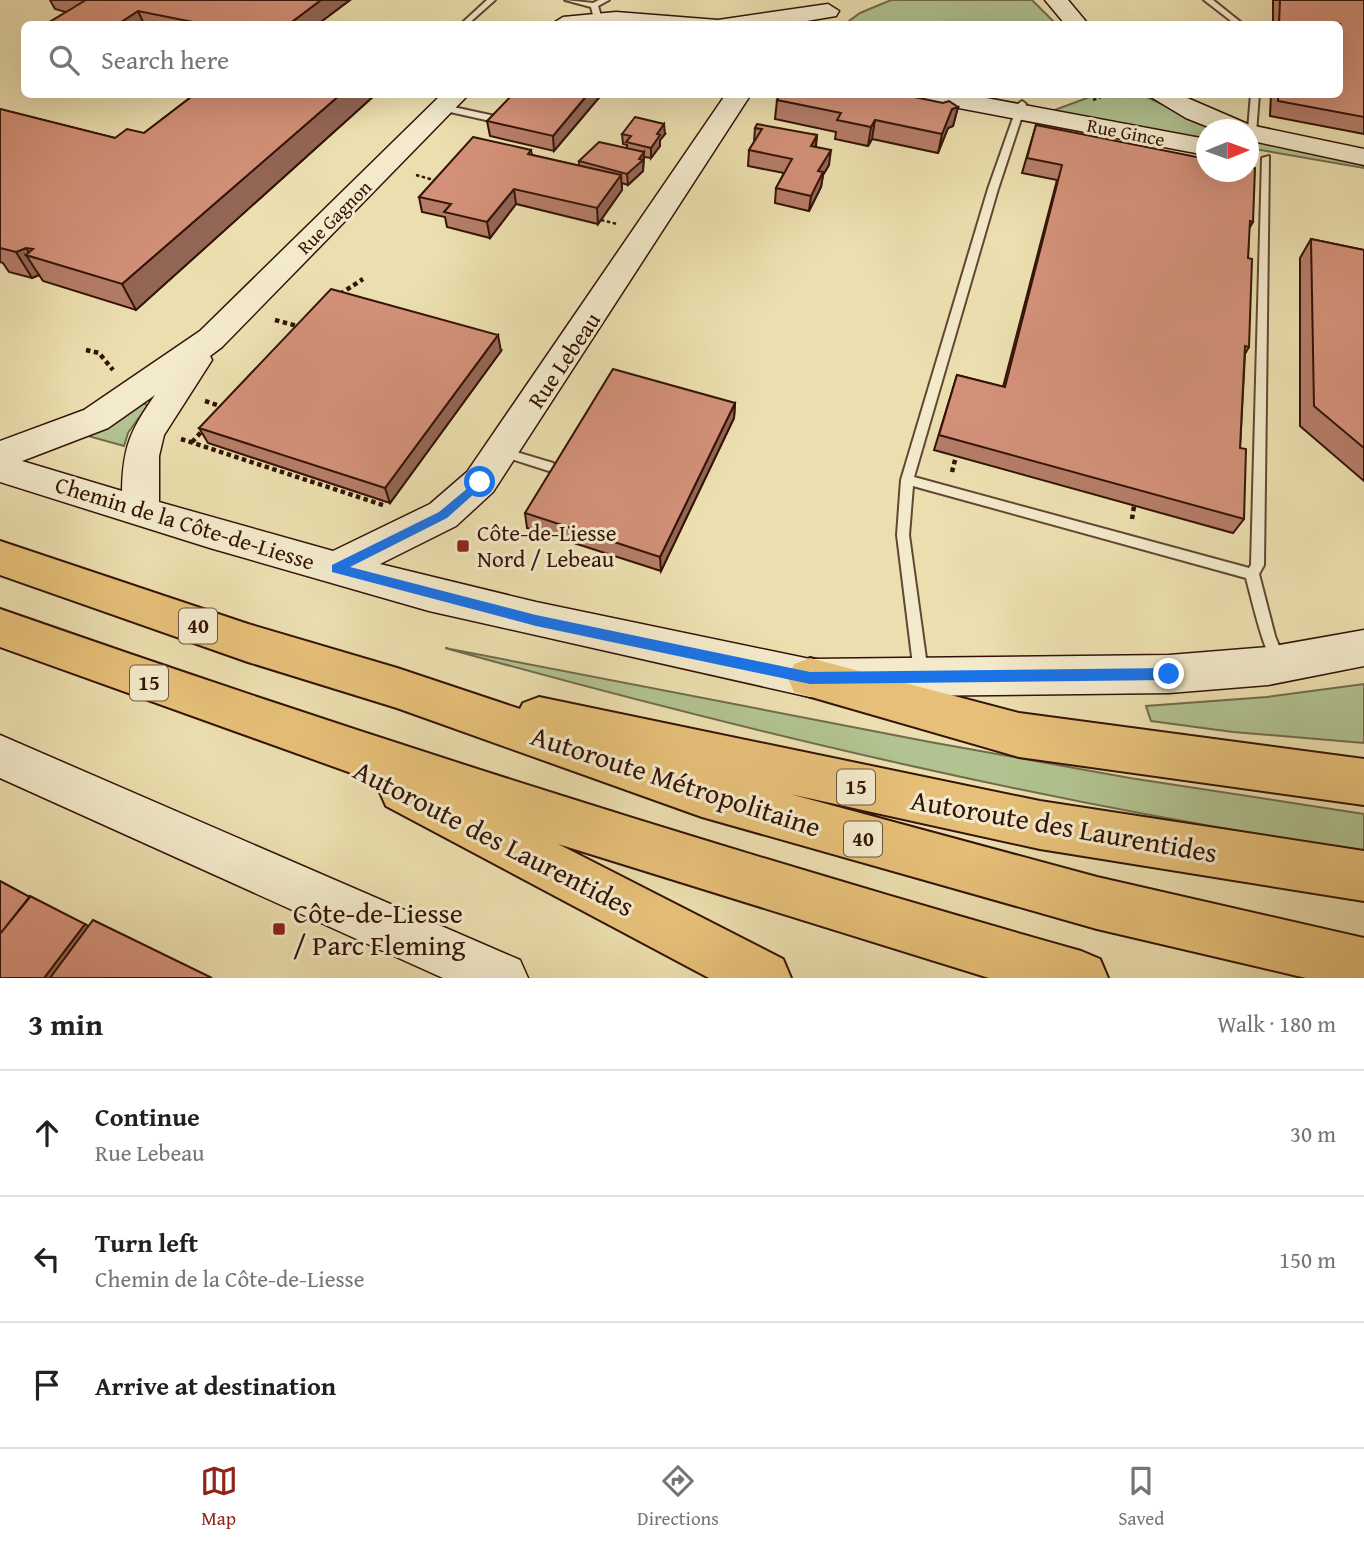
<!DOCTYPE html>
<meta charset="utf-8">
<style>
:root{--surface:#fff;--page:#f2f2f2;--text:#202124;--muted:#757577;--line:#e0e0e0;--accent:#8f2418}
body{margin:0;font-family:"Gentium Book Plus",serif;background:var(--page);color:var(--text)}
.compass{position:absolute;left:1196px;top:119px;width:63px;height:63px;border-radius:50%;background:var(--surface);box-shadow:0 7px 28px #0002;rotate:89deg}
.stop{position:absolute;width:21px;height:21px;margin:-16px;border:5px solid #1a73e8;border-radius:50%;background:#fff}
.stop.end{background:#1a73e8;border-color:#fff;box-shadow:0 2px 7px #0008}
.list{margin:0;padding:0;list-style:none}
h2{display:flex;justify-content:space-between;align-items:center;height:91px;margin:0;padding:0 28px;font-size:30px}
h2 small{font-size:23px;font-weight:400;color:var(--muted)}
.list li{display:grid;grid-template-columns:46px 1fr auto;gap:21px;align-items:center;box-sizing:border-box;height:126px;padding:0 28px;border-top:2px solid var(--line)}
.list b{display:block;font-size:26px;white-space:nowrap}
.list p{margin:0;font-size:23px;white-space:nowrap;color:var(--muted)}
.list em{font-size:23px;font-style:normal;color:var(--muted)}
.icon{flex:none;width:38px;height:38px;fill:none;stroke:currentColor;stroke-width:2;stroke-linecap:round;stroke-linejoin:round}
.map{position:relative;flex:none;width:1364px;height:978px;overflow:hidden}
.search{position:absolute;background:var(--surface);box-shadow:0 7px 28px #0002;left:21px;right:21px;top:21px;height:77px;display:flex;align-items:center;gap:18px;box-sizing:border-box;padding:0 24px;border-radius:10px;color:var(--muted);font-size:26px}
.sheet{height:469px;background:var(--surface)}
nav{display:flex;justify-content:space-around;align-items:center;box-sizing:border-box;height:98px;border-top:2px solid var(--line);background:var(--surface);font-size:19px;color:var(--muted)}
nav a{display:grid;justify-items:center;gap:4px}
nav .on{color:var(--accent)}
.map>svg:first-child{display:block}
.green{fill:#b1c390;stroke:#726b4c;stroke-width:2}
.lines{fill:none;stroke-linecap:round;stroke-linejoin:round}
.lane-casing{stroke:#624631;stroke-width:4}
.secondary-casing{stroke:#341307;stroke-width:3}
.highway-casing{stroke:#341307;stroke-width:4}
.path-far1{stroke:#341307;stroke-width:2.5;stroke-dasharray:3.5 2.5;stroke-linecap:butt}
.path{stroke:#341307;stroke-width:4.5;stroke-dasharray:4.5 3.5;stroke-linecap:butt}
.lane{fill:#f3eacb;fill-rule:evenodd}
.secondary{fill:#f3eacb;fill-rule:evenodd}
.highway{fill:#e6c078;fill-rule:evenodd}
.wall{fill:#b57d68;stroke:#341307;stroke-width:2}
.shaded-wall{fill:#946655;stroke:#341307;stroke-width:2}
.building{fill:#d39179;stroke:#341307;stroke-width:2}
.route{fill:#1a73e8}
.poi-dot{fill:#8f2418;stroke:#f3eacb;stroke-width:2.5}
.labels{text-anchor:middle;stroke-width:6;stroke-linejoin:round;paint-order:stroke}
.far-street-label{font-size:19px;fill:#341307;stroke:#f3eacb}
.shield{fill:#f3eacb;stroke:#6d5442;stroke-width:2}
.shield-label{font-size:21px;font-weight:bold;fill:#341307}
.street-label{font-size:23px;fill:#341307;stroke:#f3eacb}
.poi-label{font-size:23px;fill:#341307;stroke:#f3eacb;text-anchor:start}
.near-street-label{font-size:28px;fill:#341307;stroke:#f3eacb}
.near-poi-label{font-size:28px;fill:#341307;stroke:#f3eacb;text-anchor:start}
</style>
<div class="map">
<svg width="1364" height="978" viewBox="0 0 1364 978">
<rect width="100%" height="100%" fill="#ecdfaf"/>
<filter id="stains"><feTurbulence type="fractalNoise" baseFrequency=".00286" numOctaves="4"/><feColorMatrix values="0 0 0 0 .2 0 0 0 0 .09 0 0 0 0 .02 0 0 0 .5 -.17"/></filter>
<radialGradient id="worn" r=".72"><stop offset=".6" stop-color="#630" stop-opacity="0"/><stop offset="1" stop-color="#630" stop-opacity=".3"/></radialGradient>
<path class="green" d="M891,0H1032L1056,24H845L860,13Z
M1095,95H1142L1219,129L1206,130V140L1052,111Z
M1248,139L1364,164V168L1249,148Z
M142,403L148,405L128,433L124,446L88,436Z
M445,648L930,742L1130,778L1364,814V851C1054,805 747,732 445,648Z
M1364,684V743L1233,732L1151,721L1146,706L1267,697Z"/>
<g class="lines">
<g class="lane-casing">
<path id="lane" d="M487,0H495L468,24H461Z
M565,0L593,3L599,0H609L598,6L602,19L598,21L594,19L591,7Z
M1204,0H1213L1243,24H1235Z
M1251,94H1259L1256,133L1252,136L1248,134V130Z
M1022,101L1026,104L998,189L914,477L1249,568L1251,565L1262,158L1269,156L1264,565L1259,574L1275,636L1285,661L1283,665L1278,667L1273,665C1260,637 1254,608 1246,578L913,486L909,535L928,673L926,677L921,679L916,677L914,673L897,535L901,480L988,189L1018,104Z
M444,105L504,118L508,121L504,124L441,110V106Z
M503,448L553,463L555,466L549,471L499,455L497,452L499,449Z"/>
</g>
<g class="secondary-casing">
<path id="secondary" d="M1045,0H1068L1088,24H1065Z
M828,4L839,11L836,16L789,24H552L563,17L616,12L718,20Z
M442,94H469L222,347L210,356L212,360L164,435L159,456V502L333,551L430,504L467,472L726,94H751L493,492L456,526L380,564L536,602L810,659L1169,655L1268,647L1364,630V666L1268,685L1169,693L810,697L429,611L210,548L0,482V441L84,410L200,331ZM155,395C130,431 123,447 122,491L22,461L108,428Z
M910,94H965L1206,139V155L922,101L913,99Z
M1146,94H1178L1250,125L1364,149V165L1248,140V130H1216L1186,118Z
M0,735L520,960L528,978H443L0,778Z"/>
</g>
<g class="highway-casing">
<path id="highway" d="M0,541L248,624L397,668L520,709L523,703L539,697L1040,801L1364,851V901L1040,849L790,794L1097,877L1364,938V978H1306L1097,929L702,817L397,708L248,662L0,575Z
M0,609C357,734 717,848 1081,951L1100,959L1108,978H989L558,844L783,959L791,978H709L386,806L379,790L382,784L0,647Z
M810,658L1019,713L1364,759V805L1019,757L794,692L788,678L794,664Z"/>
</g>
<path class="path-far1" d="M1093,100L1109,94
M416,175L437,181
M601,220L617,224"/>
<path class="path" d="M340,294L363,279
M275,320L301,327
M86,350L99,353L113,370
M205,401L223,407
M181,439L386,506
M192,442L205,428
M952,472L956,456
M1132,519L1134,506"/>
<use href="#lane" class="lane"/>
<use href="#secondary" class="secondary"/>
<use href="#highway" class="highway"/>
</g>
<path class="wall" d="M50,0H350L318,24H49L48,23L66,12L55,9Z
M1273,0H1364V134L1270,116L1271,94H1340V24H1273Z
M195,94H376L136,310L43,281L39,275L32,278L9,272L3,263L0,262V109L115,138L144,133Z
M602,94L554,151L490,136L487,121Z
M777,100L958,107L953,126L948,128L938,153L872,139L868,146L835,139L836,132L775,119Z
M1036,125L1253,222L1249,229L1248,258L1249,347L1245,354L1240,448L1244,519L1233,533L934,450L957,375L1003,387L1057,180L1022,173Z
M755,128L817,135L816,147L829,165L823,175L821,187L809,211L775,203L776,188L784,173L748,166L749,150L754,142Z
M622,134H665L660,140V146L651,158L644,157L643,171L628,185L622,183V190L598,224L516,204L490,238L447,227L445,217L422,212L419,197L531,150L532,155L579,166V161L627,148V145L623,144Z
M1311,239L1364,250V481L1300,426V258Z
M501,351L390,503L208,443L199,428Z
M735,403L734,418L661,571L527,528L525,513Z"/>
<path class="shaded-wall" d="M321,0H350L318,24H289Z
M138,11L144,24H118Z
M341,94H376L136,310L122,284Z
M588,94H602L554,151L553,136Z
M958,107L953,126L948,128L938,153L942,134L952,109Z
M875,120L872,139L868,146L871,127Z
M664,124L665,134L660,140V146L651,158V148L657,134Z
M817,135L815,150L811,146Z
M831,150L829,165L823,175L821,187L809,211L811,196L818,171Z
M644,152L643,171L628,185L627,174Z
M621,175L622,190L598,224L597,208Z
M514,189L516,204L490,238L487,222Z
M26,248L32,257L26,255L39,275L32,278L16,252Z
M498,335L501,351L390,503L385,488Z
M735,403L734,418L661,571L660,557Z
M85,924L100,933L66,978H44Z"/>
<path class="building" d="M86,0H321L289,24H203L138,11L118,24H56L48,23Z
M1280,0H1364V117L1278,101V94H1340V24H1279Z
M195,94H341L122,284L26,255L33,249L26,248L16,252L0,248V109L115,138L127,129L144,133Z
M513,94H588L553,136L487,121Z
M780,94H900L943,103L949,101L958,107L952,109L942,134L875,120L871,127L837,120L841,113L777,100Z
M635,117L664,124L657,134L660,135L651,148L626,142L631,136L622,134Z
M757,124L817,135L811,146L831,150L818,171L823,172L811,196L776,188L792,159L749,150L762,129L755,128Z
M1036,125L1207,159V172H1249V167L1255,168L1253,222L1250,221L1248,258L1252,259L1249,347L1245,346L1240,448L1246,449L1244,519L939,435L957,375L1005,387L1062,165L1027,158Z
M473,137L531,150L528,154L621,175L597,208L514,189L487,222L444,212L451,204L419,197Z
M599,142L644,152L639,159L643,160L627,174L579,161Z
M1311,239L1364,250V448L1314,406Z
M331,289L498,335L385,488L199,428Z
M613,369L735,403L660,557L525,513Z
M0,881L30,897L0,934Z
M30,896L85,924L44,978H0V934Z
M93,920L212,978H50Z"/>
<path class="route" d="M480,478L484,479V485L447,518L350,567L536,615L810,672L1169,668L1175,674L1169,680L810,684L536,626L332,572V565L439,512Z"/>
<g class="poi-dot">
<rect x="456" y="539" width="14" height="14" rx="3.5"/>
<rect x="272" y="922" width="14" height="14" rx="3.5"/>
</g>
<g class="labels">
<g class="far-street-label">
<text transform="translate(1126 132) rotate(11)" y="7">Rue Gince</text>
<text transform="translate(334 217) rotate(-45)" y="7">Rue Gagnon</text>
</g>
<g class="shield">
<rect x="179" y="608.5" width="38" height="35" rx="5"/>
<rect x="130" y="665.5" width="38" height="35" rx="5"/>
<rect x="837" y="769.5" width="38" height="35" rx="5"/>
<rect x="844" y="821.5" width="38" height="35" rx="5"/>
</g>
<g class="shield-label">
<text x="198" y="633">40</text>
<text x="149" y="690">15</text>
<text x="856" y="794">15</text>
<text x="863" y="846">40</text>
</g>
<g class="street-label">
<text transform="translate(564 360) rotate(-56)" y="8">Rue Lebeau</text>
<text transform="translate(185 523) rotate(17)" y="8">Chemin de la Côte-de-Liesse</text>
</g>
<g class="poi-label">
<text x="477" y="541">Côte-de-Liesse<tspan x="477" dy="26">Nord / Lebeau</tspan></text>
</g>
<g class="near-street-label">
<text transform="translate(676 781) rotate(18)" y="10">Autoroute Métropolitaine</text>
<text transform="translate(1064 826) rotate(10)" y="10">Autoroute des Laurentides</text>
<text transform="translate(494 838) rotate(27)" y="10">Autoroute des Laurentides</text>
</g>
<g class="near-poi-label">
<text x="293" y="923">Côte-de-Liesse<tspan x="293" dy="32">/ Parc Fleming</tspan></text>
</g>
</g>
<rect width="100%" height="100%" filter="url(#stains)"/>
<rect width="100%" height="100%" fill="url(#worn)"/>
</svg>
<svg class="compass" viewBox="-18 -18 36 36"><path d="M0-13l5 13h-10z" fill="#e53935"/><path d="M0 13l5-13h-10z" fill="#757577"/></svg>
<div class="stop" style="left:480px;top:482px"></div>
<div class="stop end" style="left:1169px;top:674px"></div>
<div class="search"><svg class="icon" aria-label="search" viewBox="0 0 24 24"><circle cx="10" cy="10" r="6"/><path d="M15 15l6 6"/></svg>Search here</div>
</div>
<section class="sheet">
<h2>3 min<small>Walk · 180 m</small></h2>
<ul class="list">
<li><svg class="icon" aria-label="ahead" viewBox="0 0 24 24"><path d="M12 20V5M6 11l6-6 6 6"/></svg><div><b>Continue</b><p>Rue Lebeau</p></div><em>30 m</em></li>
<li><svg class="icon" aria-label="left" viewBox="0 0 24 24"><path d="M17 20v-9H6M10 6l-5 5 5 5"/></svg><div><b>Turn left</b><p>Chemin de la Côte-de-Liesse</p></div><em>150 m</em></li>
<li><svg class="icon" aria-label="arrive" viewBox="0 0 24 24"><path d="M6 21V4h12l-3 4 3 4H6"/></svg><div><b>Arrive at destination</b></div></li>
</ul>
</section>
<nav>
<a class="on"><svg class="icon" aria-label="map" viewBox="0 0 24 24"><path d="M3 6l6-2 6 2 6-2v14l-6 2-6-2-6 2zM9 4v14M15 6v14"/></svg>Map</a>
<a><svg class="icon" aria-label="directions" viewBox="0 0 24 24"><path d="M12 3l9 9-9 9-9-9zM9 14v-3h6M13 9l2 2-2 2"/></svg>Directions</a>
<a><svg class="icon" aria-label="saved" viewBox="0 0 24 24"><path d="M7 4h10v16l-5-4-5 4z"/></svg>Saved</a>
</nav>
